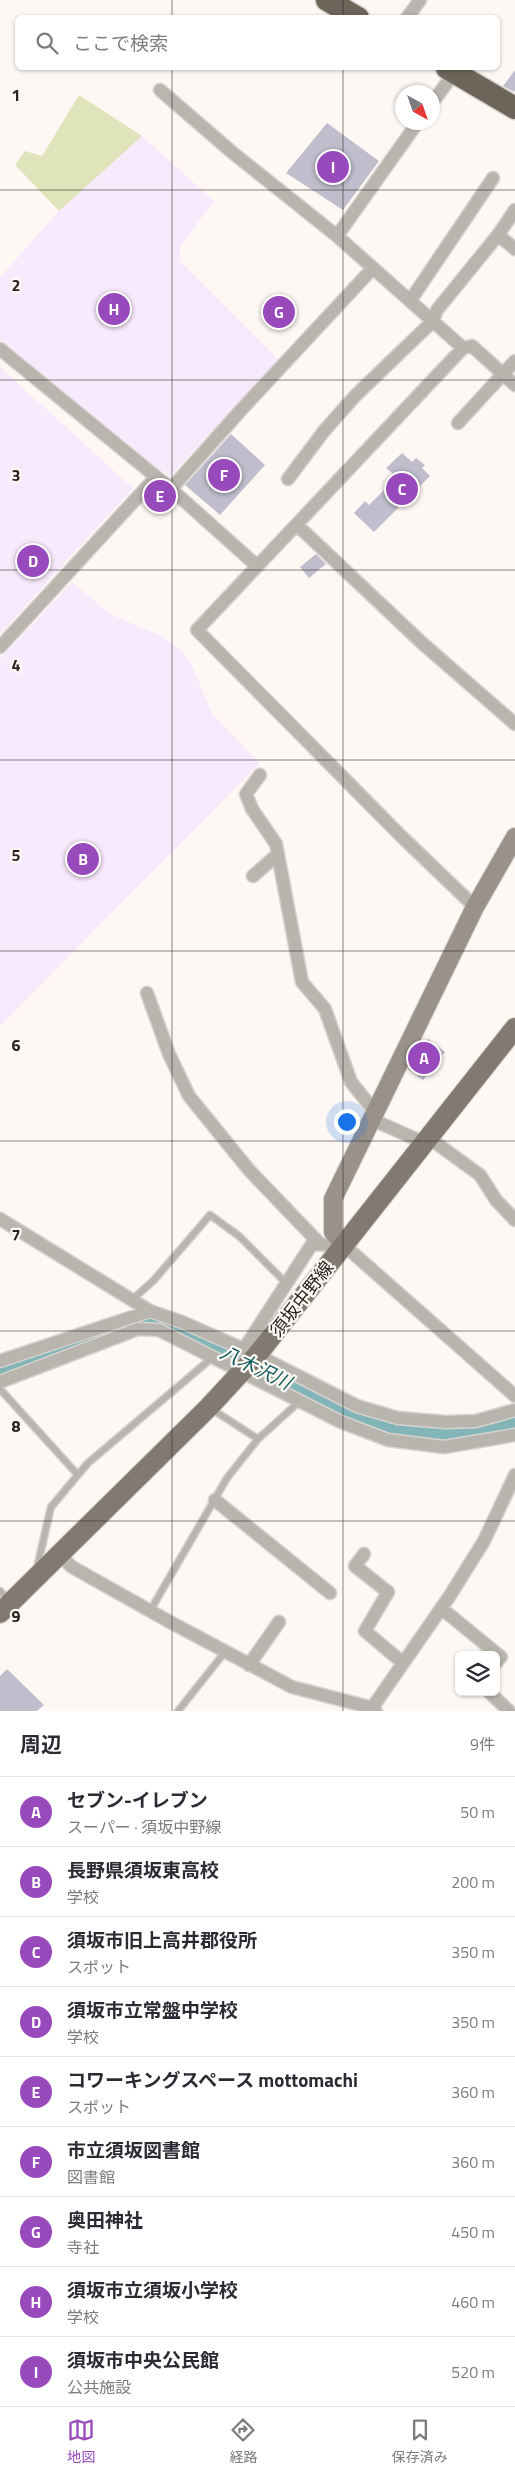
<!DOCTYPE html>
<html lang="ja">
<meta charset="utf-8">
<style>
:root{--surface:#fff;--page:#f2f2f3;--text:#2b2b33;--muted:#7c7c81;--line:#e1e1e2;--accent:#984abc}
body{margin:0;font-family:"Titillium Web","Noto Sans JP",sans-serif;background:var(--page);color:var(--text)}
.controls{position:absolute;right:15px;bottom:15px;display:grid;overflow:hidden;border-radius:8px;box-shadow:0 1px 4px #0004}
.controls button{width:45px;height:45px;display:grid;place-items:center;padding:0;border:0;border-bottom:1px solid var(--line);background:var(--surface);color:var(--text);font:25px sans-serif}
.compass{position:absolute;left:395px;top:85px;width:45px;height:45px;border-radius:50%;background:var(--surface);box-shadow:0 1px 4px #0004;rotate:140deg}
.you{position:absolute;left:346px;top:1121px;width:18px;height:18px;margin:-12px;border:4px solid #fff;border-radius:50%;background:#1a73e8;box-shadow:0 0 0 8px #1a73e833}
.badge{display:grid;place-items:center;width:32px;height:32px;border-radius:50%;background:var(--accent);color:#fff;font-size:16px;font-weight:700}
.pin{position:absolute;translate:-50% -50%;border:2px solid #fff;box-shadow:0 1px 5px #0006}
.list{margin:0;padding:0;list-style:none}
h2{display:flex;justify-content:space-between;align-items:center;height:65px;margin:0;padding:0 20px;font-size:21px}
h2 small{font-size:16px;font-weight:400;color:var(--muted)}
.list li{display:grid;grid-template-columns:32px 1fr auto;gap:15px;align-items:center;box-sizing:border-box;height:70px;padding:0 20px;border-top:1px solid var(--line)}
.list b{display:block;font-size:19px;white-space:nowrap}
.list p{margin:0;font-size:16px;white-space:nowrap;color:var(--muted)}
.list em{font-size:16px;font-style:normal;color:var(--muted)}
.icon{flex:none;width:28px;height:28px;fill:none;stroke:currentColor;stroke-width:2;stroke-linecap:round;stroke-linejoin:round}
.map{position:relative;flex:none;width:515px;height:1711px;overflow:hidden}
.search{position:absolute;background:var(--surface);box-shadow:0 1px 4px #0004;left:15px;right:15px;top:15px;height:55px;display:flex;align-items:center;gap:12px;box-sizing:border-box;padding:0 18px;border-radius:8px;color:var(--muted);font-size:19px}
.sheet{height:695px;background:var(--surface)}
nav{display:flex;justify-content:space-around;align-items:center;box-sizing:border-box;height:70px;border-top:1px solid var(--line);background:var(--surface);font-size:14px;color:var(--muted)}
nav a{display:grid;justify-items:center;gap:2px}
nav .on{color:var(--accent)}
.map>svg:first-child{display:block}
.education{fill:#f9e9fc}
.green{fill:#e0e4bb}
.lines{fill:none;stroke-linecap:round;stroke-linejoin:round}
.river{stroke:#81b5b7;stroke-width:22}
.building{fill:#c0becd}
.lane-casing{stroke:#d8d2ce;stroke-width:9}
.street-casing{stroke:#d8d2ce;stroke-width:15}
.secondary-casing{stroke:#d8d2ce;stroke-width:20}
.primary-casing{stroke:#d8d2ce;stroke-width:22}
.highway-casing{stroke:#d8d2ce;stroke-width:25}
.lane{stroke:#b8b4ae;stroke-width:6}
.street{stroke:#b8b4ae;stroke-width:12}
.secondary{stroke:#98928a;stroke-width:18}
.primary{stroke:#827a70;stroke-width:20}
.highway{stroke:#6e655a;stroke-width:22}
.grid{fill:none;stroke:#292320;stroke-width:1;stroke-opacity:0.55}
.labels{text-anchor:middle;stroke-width:4.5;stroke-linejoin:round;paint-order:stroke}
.street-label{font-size:18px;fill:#292320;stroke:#fef8f4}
.water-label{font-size:19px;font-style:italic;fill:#105b5d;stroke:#fef8f4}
.grid-label{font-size:16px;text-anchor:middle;font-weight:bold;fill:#292320;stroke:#fef8f4;stroke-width:4.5;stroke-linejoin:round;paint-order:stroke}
</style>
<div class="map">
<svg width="515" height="1711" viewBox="0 0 515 1711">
<rect width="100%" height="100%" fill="#fef8f4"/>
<path class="education" d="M142,136L214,201L180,247V261L279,360L170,476L142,459L0,340V277L59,211Z
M0,367L133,488L0,634Z
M72,582L110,614L161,636L182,650L192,665L212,714L260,763L0,1026V659Z"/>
<path class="green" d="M79,95L142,136L59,211L15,165L25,151L42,156Z"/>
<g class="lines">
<path class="river" d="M0,1371L42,1355L147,1321L176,1329L373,1424C420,1434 469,1438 515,1423"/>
</g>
<path class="building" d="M515,70V90L514,92L503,86Z
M327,123L379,161L343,210L286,173Z
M231,434L265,465L220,515L185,485Z
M402,453L412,462L416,458L425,465L422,468L430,476L374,532L354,513L365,501L369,505L397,477L386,468Z
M156,489L175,504L165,514L153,492Z
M316,554L326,564L309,578L300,567Z
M428,1039L445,1052L423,1080L408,1069Z
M7,1669L44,1705L37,1711H0V1676Z"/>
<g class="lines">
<g class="lane-casing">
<path id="lane" d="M132,1300L154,1280L210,1215L239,1236L287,1284
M0,1389L78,1475
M210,1408L258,1439L300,1401
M37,1568L51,1507L88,1463L213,1357
M0,1591L10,1601
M150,1611L227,1478L258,1439
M178,1711L225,1652"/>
</g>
<g class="street-casing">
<path id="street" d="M407,18L420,0
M160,90L233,153L337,236L463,348
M432,103L455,72
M498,235L515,249
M337,236L418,122
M410,301L493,178
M0,349L171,489L257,566
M458,423L515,361
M288,479L324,431L355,396L433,321L437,310L498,235L515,210
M171,489L241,410L373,268
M297,525L422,643L515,724
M0,647L156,477
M260,775L246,794L252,809L276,844L302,982L325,1009L351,1082L376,1113
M253,876L278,854
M475,907L402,837L197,630L463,348L472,346L515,385
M147,993L169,1054L189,1096L249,1170L319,1243
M373,1120L425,1143
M429,1138L480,1175L496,1200L515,1220
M0,1219L150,1311L182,1322L257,1355L357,1406L398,1418L446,1422L476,1421L515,1410
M244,1349L312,1244L345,1246L515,1396
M0,1361L150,1311
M0,1382L138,1329L159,1330L341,1422L388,1440L444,1447L515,1435
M215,1500L330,1593
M364,1554L355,1566L388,1592L365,1631L403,1663
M60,1555L72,1567L170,1622L292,1687L373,1708L376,1711
M441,1608L501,1657L496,1663
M249,1665L279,1622
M489,1692L509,1711
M370,1711L449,1597L484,1541L515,1475"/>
</g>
<g class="secondary-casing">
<path id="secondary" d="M345,1246L333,1232V1199L475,907L515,837"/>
</g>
<g class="primary-casing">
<path id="primary" d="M0,1613L209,1407L257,1355L515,1028"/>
</g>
<g class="highway-casing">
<path id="highway" d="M327,0L358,18
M447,68L515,108"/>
</g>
<use href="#lane" class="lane"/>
<use href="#street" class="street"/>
<use href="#secondary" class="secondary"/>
<use href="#primary" class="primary"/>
<use href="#highway" class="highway"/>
</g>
<path class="grid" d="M172,0V18M343,0V18M172,68V1711M343,68V1711M0,190H515M0,380H515M0,570H515M0,760H515M0,951H515M0,1141H515M0,1331H515M0,1521H515"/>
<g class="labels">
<g class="street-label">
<text transform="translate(302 1299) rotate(-52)" y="6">須坂中野線</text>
</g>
<g class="water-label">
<text transform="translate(256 1367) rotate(26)" y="7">八木沢川</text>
</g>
</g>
<g class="grid-label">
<text x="16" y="101">1</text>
<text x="16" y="291">2</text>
<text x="16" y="481">3</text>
<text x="16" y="671">4</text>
<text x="16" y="861">5</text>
<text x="16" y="1051">6</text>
<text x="16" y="1241">7</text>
<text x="16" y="1432">8</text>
<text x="16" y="1622">9</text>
</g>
</svg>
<div class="controls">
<button><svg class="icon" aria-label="layers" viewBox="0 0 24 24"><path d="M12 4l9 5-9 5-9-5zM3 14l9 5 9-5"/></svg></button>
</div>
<svg class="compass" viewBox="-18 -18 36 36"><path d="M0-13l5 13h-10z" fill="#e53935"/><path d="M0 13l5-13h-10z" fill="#7c7c81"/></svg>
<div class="you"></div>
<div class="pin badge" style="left:424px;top:1058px">A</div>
<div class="pin badge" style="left:83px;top:859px">B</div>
<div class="pin badge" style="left:402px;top:489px">C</div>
<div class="pin badge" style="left:33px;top:561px">D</div>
<div class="pin badge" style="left:160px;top:496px">E</div>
<div class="pin badge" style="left:224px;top:475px">F</div>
<div class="pin badge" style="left:279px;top:312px">G</div>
<div class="pin badge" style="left:114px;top:309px">H</div>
<div class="pin badge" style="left:333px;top:167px">I</div>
<div class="search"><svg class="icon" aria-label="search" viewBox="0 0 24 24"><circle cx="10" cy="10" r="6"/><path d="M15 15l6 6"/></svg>ここで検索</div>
</div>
<section class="sheet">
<h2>周辺<small>9件</small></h2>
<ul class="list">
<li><span class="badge">A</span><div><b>セブン-イレブン</b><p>スーパー · 須坂中野線</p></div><em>50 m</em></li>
<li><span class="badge">B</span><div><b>長野県須坂東高校</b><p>学校</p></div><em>200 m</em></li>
<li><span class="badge">C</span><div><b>須坂市旧上高井郡役所</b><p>スポット</p></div><em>350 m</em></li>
<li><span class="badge">D</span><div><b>須坂市立常盤中学校</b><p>学校</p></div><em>350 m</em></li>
<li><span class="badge">E</span><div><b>コワーキングスペース mottomachi</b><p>スポット</p></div><em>360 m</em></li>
<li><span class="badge">F</span><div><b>市立須坂図書館</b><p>図書館</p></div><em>360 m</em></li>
<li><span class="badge">G</span><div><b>奥田神社</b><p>寺社</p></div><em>450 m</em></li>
<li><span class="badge">H</span><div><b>須坂市立須坂小学校</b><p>学校</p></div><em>460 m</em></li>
<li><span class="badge">I</span><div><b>須坂市中央公民館</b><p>公共施設</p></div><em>520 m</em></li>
</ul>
</section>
<nav>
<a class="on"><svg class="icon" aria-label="map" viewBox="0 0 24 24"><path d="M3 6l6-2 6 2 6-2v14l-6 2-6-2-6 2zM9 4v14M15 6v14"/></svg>地図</a>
<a><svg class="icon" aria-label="directions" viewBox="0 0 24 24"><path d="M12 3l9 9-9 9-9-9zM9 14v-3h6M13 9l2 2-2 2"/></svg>経路</a>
<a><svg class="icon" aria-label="saved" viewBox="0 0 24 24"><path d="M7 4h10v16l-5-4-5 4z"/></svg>保存済み</a>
</nav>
